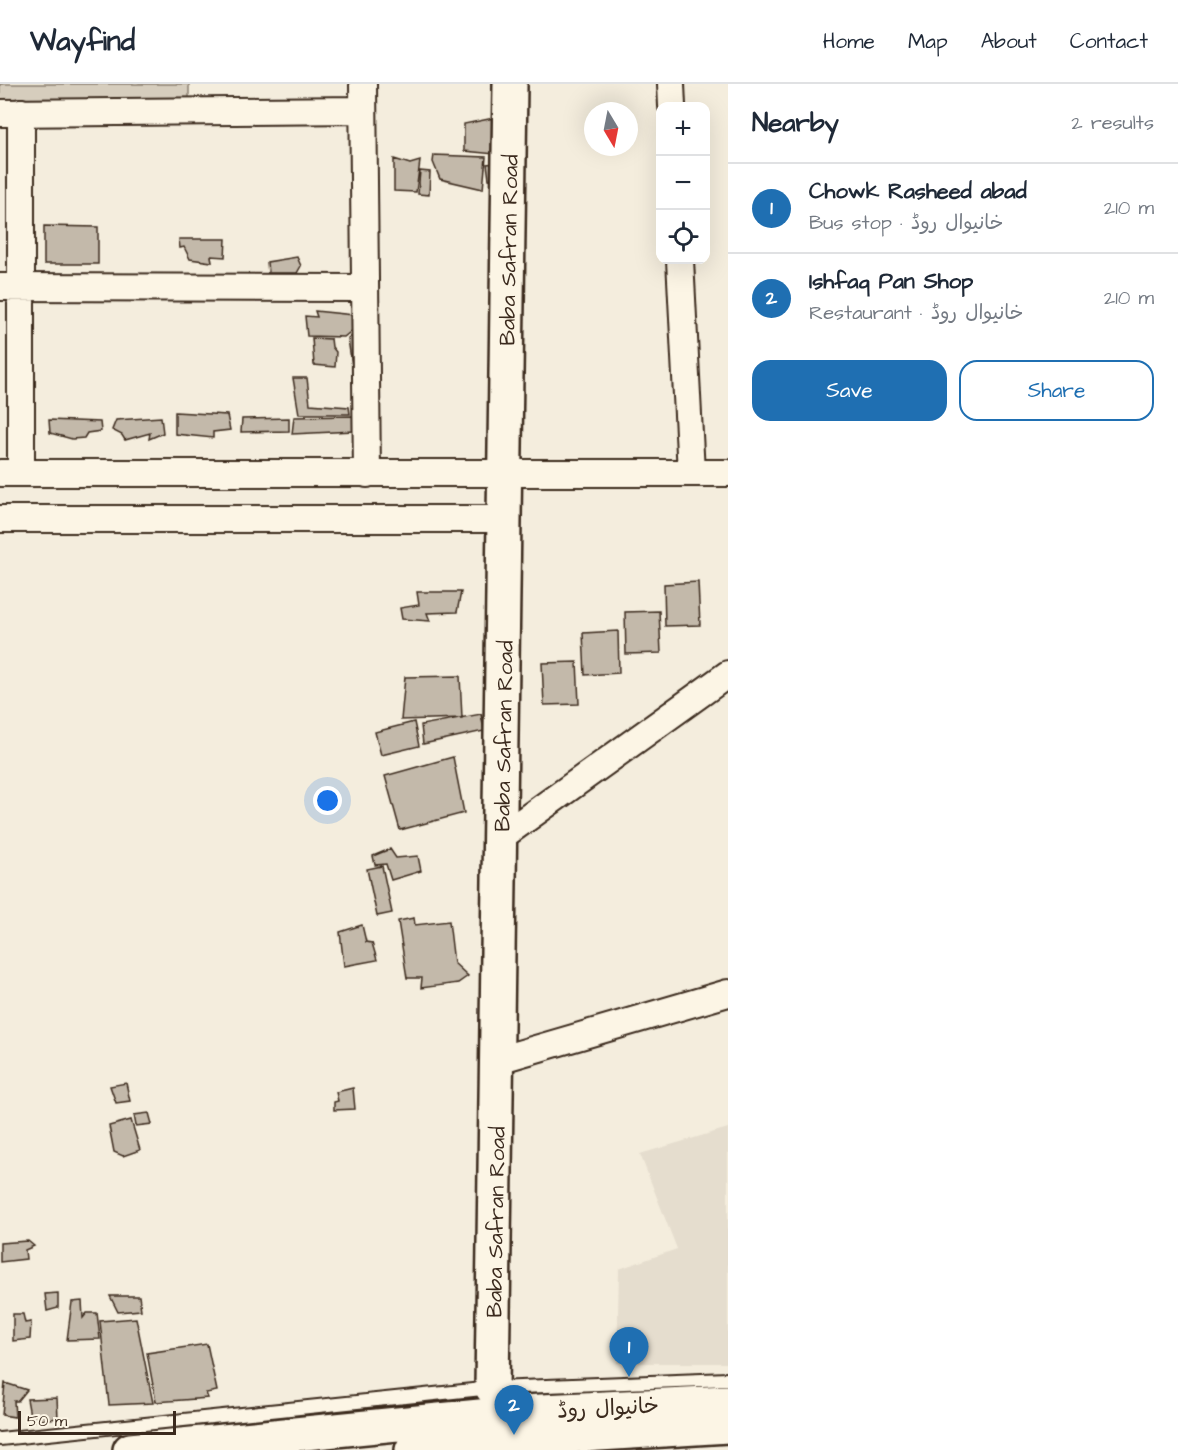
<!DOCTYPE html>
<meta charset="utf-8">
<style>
:root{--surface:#fff;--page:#f2f2f3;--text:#1f2937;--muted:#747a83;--line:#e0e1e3;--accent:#1f6fb2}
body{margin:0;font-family:"Architects Daughter","Playpen Sans Arabic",sans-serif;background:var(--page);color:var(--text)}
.controls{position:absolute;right:18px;top:18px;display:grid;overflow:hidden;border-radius:12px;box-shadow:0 6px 24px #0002}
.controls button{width:54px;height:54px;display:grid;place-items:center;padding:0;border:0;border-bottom:2px solid var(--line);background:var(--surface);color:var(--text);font:30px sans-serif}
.compass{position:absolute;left:584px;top:18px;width:54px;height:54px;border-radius:50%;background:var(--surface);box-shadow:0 6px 24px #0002;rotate:170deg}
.scale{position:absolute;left:18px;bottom:15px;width:158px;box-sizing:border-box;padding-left:6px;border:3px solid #3b2a1e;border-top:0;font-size:16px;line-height:21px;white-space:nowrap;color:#3b2a1e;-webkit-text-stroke:4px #fcf5e5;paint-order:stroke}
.you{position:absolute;left:328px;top:717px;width:21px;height:21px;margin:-15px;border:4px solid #fff;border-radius:50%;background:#1a73e8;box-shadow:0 0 0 9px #1a73e833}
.badge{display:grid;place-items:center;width:39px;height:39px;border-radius:50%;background:var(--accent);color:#fff;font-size:20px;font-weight:700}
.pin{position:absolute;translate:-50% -50px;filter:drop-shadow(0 2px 3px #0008)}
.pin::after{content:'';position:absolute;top:32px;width:21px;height:18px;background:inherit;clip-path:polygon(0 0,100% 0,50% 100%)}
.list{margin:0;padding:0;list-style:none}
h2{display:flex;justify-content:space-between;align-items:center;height:78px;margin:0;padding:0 24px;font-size:26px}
h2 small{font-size:20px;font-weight:400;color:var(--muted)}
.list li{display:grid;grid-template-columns:39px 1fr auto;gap:18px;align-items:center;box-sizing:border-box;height:90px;padding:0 24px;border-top:2px solid var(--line)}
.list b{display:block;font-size:22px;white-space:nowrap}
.list p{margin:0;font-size:20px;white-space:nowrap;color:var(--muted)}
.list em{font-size:20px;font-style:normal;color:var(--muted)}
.actions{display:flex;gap:12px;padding:18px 24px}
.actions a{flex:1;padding:14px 0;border:2px solid var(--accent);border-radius:18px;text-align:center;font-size:21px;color:var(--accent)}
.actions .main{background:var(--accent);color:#fff}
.icon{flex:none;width:33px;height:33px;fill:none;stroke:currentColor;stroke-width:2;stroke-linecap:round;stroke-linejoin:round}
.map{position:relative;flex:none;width:728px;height:1366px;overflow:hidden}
header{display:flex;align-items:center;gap:36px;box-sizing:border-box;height:84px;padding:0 30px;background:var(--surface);border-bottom:2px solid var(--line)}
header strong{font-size:28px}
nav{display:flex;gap:33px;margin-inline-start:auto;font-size:21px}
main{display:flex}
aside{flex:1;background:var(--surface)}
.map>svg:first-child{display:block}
.built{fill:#e5ddce}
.green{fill:#d6cdbd;stroke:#887c6e;stroke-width:1.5}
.building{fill:#c3b9aa;stroke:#3b2a1e;stroke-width:1.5}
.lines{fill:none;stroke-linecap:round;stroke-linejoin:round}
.lane-casing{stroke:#3b2a1e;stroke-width:16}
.street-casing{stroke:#3b2a1e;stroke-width:30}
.secondary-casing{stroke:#3b2a1e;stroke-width:38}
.primary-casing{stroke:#3b2a1e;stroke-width:38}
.lane{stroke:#fcf5e5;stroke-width:12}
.street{stroke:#fcf5e5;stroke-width:26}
.secondary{stroke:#fcf5e5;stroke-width:33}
.primary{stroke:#fcf5e5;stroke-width:33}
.labels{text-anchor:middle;stroke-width:5;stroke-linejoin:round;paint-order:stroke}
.street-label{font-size:22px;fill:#3b2a1e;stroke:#fcf5e5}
</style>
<header>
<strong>Wayfind</strong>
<nav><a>Home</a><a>Map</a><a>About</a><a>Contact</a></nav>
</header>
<main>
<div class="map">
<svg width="728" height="1366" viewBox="0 0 728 1366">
<rect width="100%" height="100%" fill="#f4eddd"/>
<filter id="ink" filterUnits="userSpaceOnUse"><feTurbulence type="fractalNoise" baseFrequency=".0167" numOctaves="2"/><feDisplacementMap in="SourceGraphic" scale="12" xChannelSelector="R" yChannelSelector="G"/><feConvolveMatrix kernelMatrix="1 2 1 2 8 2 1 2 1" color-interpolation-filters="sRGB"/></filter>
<g filter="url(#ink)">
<path class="built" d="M728,1044V1279H617L619,1185L677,1165L640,1070Z"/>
<path class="green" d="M0,0H189V22L0,23Z"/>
<path class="building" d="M494,34L492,58L495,70L464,67V40Z
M434,71L486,73L483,105L440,95L433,78Z
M394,75L410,80L420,77L416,108L394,107Z
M495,79L496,96L489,95L487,80Z
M420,87L430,88L429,111L418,110Z
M44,142L98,143V180H44Z
M179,155H226L225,173L211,172L212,178L190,175L184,163L180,164Z
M297,173L301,182L297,189H268L267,178Z
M315,227L354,231L355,244L344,253L307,252L305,232L317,233Z
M360,245L362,280L352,282L348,255Z
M312,254L331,255L332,263L336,268L335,283L314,281Z
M293,294H307L310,320L349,323L350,330H299Z
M175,328L227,331L230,346L213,348V354L175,350Z
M354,332V347L292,350L294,333Z
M161,333L163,349L149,355L150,349L125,356L122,351L112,346L116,336Z
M289,334V347L241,348L242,335Z
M49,336L100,338L101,347L87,349L84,354L72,355L50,349Z
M698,498L700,541L665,542L664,500Z
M417,508H461L457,528L427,529L430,537L402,535L400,524L419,521Z
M659,527L661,569L626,570L625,528Z
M618,547L619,589L585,591L583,549Z
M577,578L579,620L544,621L542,579Z
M460,592L462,634L401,636L405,593Z
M481,630L484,647L423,660L421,641Z
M414,638L419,662L381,671L375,648Z
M453,673L464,729L400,746L385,692Z
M390,765L396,774L418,772L421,787L391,796L386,780L375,781L373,772Z
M382,782L392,829L377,832L367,785Z
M414,834L415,841L449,837L454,879L468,892L458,899L421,904L422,894H407L398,837Z
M362,841L366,858L372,859L377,876L344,882L340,848Z
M126,999L130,1017L116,1019L110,1002Z
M353,1004L355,1025L334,1026V1018L338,1017L336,1008Z
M149,1029L152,1040L136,1042L134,1031Z
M131,1036L140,1066L123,1072L114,1068L109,1042Z
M28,1157L34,1162L25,1166L26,1175L0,1178V1159Z
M58,1209V1224L47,1227L45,1210Z
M110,1212H139L141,1226L118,1228Z
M82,1217L83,1234L87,1229H97L100,1255L67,1256L72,1218Z
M13,1230H23L25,1239L31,1238L30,1255L13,1257Z
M136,1234L153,1319L109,1321L100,1237Z
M207,1260L217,1307L206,1309L208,1314L156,1318L147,1269Z
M5,1299L27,1306L18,1317H14L15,1333L2,1331Z
M57,1314L58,1334L31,1337L27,1315Z"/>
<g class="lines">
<g class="lane-casing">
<path id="lane" d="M0,1355L492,1304L728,1295"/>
</g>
<g class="street-casing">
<path id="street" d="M363,0L367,390
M671,0L672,22
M0,29L363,26
M680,176L691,389
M0,203L365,204
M0,389H728
M21,389V28
M0,435H506
M501,753L728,590
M498,976L728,909"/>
</g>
<g class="secondary-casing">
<path id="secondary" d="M492,1304L510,0"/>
</g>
<g class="primary-casing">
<path id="primary" d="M130,1366L521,1328L728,1318
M412,1366L551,1353L728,1342"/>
</g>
<use href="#lane" class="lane"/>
<use href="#street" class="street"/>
<use href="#secondary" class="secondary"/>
<use href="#primary" class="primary"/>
</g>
</g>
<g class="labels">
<g class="street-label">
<text transform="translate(508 166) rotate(-89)" y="8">Baba Safran Road</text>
<text transform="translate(503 652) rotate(-89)" y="8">Baba Safran Road</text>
<text transform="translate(495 1138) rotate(-89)" y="8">Baba Safran Road</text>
<text transform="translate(608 1323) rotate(-3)" y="8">خانیوال روڈ</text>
</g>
</g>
</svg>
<div class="controls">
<button>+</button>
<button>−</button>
<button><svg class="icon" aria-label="locate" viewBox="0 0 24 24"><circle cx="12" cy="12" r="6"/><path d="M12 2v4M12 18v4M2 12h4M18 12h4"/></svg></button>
</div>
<svg class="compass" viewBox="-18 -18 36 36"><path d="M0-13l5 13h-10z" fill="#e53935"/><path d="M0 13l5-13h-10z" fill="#747a83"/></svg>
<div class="scale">50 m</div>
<div class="you"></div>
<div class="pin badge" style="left:629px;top:1293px">1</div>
<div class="pin badge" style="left:514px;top:1351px">2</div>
</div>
<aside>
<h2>Nearby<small>2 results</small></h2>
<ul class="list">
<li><span class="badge">1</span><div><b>Chowk Rasheed abad</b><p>Bus stop · خانیوال روڈ</p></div><em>210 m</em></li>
<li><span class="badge">2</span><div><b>Ishfaq Pan Shop</b><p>Restaurant · خانیوال روڈ</p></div><em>210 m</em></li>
</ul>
<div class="actions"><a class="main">Save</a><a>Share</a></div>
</aside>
</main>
